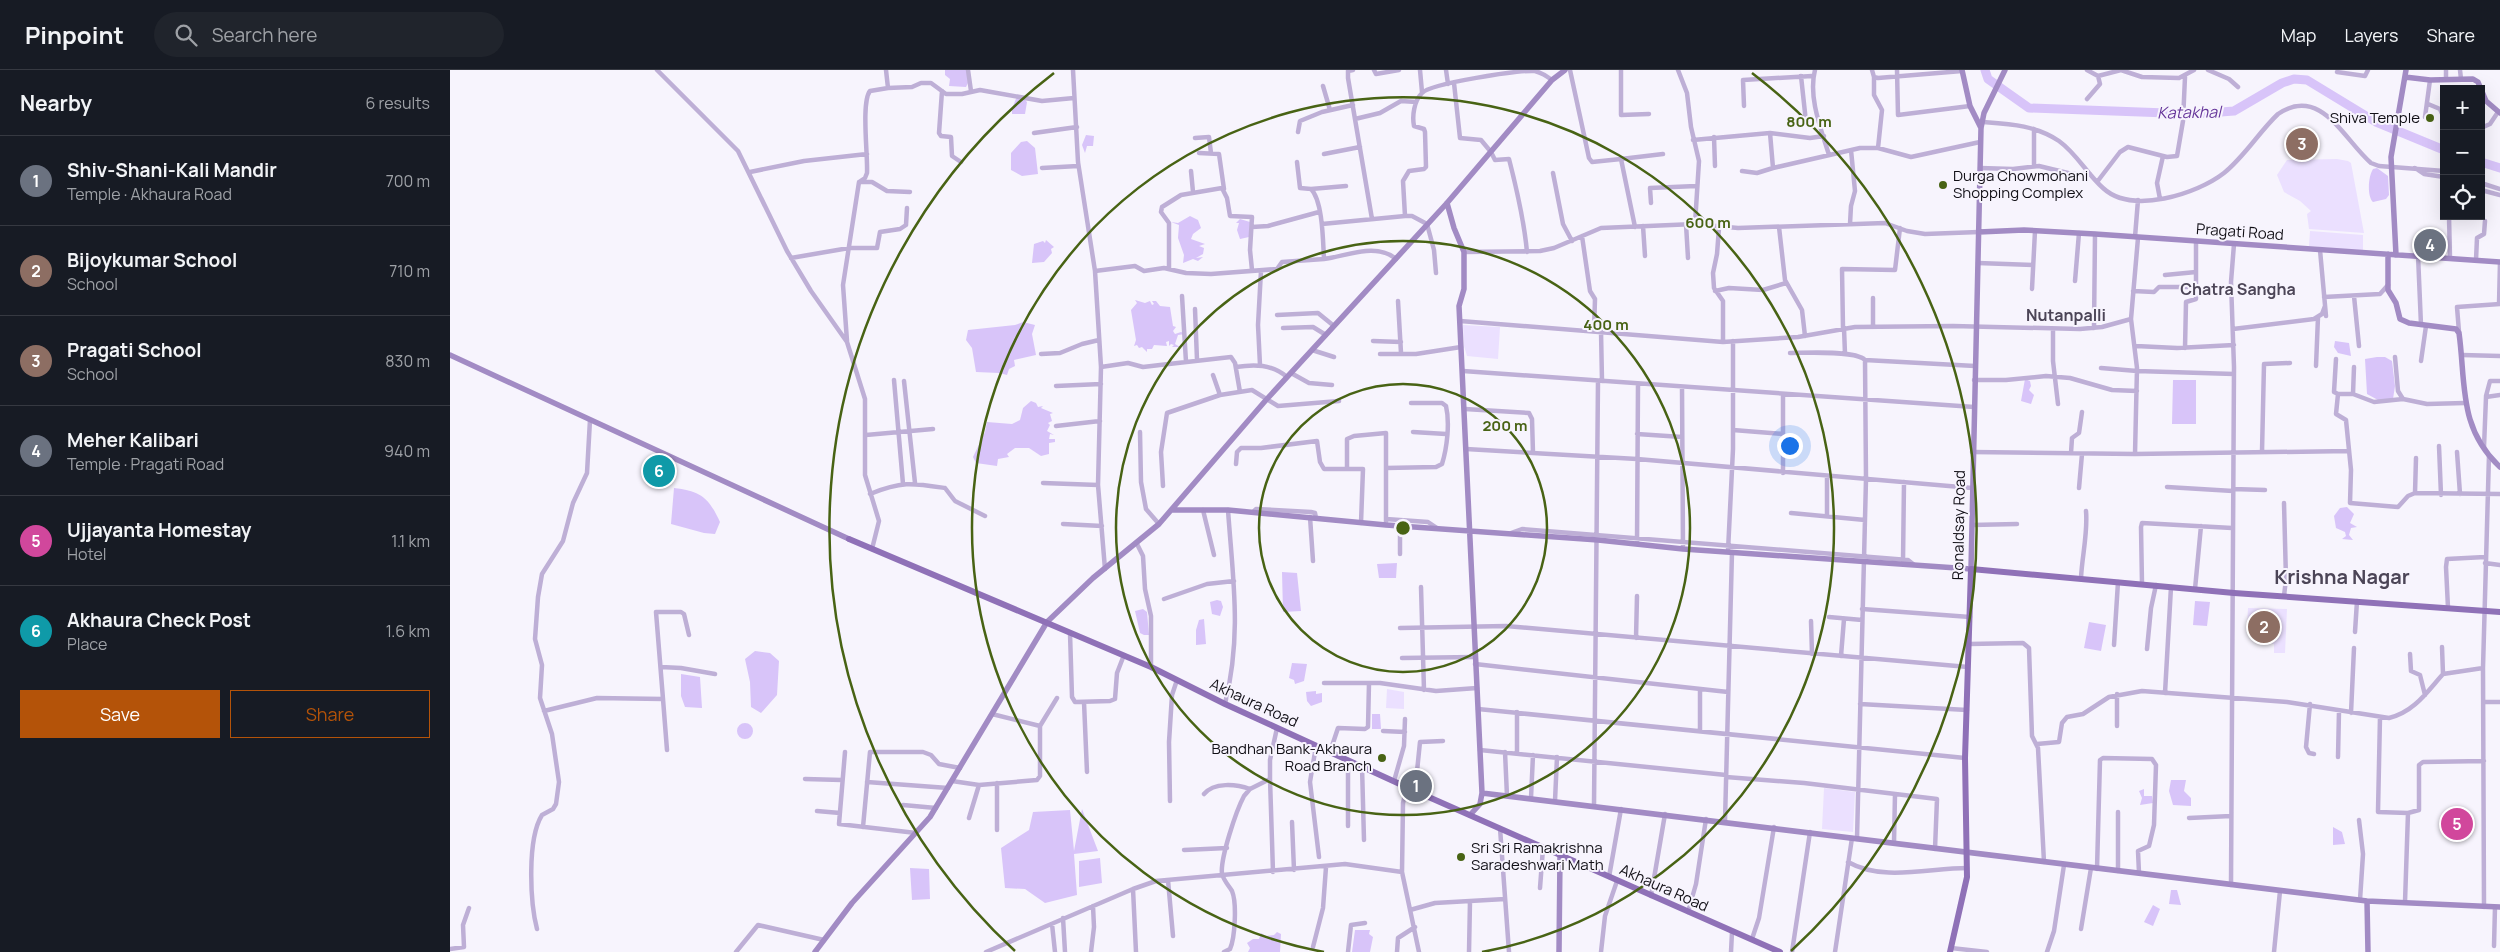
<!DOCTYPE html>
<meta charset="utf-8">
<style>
:root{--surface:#171b24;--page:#20242c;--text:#f1f3f6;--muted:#9ea1a6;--line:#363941;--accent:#b45309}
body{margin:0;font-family:Manrope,sans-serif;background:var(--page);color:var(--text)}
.controls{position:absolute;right:15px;top:15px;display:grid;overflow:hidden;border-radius:0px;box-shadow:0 5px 20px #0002}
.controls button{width:45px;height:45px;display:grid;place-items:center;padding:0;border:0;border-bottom:1px solid var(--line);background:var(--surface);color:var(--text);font:25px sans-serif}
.you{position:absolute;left:1339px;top:375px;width:18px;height:18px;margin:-12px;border:4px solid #fff;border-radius:50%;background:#1a73e8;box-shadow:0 0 0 8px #1a73e833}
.badge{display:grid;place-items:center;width:32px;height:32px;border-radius:50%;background:var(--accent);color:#fff;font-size:16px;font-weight:700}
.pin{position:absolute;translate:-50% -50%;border:2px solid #fff;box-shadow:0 1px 5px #0006}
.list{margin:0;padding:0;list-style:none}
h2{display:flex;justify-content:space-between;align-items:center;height:65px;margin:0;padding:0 20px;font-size:21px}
h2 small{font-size:16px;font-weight:400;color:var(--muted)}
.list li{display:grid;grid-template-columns:32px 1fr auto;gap:15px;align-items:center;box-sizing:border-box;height:90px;padding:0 20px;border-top:1px solid var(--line)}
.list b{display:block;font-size:19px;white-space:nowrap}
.list p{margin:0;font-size:16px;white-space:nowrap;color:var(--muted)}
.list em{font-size:16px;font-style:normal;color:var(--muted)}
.actions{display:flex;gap:10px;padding:15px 20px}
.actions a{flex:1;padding:11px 0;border:1px solid var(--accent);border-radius:0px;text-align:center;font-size:18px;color:var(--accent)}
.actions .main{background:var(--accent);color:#fff}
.icon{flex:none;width:28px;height:28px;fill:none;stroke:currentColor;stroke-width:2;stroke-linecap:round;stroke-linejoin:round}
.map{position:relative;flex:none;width:2050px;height:882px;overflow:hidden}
header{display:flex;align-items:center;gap:30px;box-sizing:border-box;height:70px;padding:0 25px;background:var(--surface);border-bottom:1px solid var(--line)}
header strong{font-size:24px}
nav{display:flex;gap:28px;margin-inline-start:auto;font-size:18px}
.search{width:350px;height:45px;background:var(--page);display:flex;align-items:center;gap:12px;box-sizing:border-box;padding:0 18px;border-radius:28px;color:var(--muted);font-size:19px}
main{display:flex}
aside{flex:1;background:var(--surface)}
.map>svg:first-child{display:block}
.green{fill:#ebe0ff}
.water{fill:#d8c4f9}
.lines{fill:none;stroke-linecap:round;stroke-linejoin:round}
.river{stroke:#d8c4f9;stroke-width:9}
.street{stroke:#beafd6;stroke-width:4.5}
.secondary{stroke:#a28bc4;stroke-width:5.5}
.primary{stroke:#8f71b7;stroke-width:6}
.ring{fill:none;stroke:#486314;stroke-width:2.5}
.poi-dot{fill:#486314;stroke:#f7f4fd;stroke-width:2}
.labels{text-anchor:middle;stroke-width:4;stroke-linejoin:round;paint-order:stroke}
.poi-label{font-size:15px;fill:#110f16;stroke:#f7f4fd;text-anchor:end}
.street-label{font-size:15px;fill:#110f16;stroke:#f7f4fd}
.water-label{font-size:16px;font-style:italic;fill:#66369a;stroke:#f7f4fd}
.neighbourhood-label{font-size:16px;font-weight:bold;fill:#4c4557;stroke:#f7f4fd}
.district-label{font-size:20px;font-weight:bold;fill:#4c4557;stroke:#f7f4fd}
.centre{fill:#486314;stroke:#f7f4fd;stroke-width:2.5}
.ring-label{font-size:15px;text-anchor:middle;font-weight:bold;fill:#486314;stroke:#f7f4fd;stroke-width:4;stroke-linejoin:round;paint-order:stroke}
</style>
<header>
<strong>Pinpoint</strong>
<div class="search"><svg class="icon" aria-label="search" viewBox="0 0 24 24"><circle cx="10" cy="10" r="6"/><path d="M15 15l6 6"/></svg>Search here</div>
<nav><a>Map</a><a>Layers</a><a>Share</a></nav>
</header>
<main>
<aside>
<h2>Nearby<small>6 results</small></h2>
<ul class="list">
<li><span class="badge" style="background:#6b7280">1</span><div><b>Shiv-Shani-Kali Mandir</b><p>Temple · Akhaura Road</p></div><em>700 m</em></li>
<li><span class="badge" style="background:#8d6e63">2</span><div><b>Bijoykumar School</b><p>School</p></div><em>710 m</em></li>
<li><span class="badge" style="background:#8d6e63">3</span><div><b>Pragati School</b><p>School</p></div><em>830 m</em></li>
<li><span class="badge" style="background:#6b7280">4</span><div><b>Meher Kalibari</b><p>Temple · Pragati Road</p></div><em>940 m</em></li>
<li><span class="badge" style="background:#d1479c">5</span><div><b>Ujjayanta Homestay</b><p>Hotel</p></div><em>1.1 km</em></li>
<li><span class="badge" style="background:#0f9aa8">6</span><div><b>Akhaura Check Post</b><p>Place</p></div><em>1.6 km</em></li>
</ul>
<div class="actions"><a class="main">Save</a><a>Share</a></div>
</aside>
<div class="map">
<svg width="2050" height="882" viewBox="0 0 2050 882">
<rect width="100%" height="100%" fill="#f7f4fd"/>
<path class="green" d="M1887,89L1898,91L1901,93L1914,163L1859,159L1857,144L1861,141L1850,131L1834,122L1827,105L1837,90Z
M1860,161L1913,165V181L1859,176Z
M1013,255L1050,257L1048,289L1017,286L1014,276Z
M1798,538L1837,539L1835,583H1824V574L1820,573V569H1812V562H1800V556H1797Z
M937,619L954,622V639L936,638Z
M1374,718L1405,722L1403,762L1372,759Z"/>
<path class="water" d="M495,0H517L518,13L516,17L499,16L500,9L495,5Z
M567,26L572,27L577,32L575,44H562V39Z
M636,65L644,66L643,76H637L635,83L632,75Z
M577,71L585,78L588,104L572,106L561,100V83L571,72Z
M1927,98L1938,106L1939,125L1936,129L1923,132C1917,126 1918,107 1923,99Z
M740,146L748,150L751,158L743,164L741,169L755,174L749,176L754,178L753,184L746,188L753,187L748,191L743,189L733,193L734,185L728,168L729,155L721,152L728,153Z
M790,149L800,152L799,167L790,169L787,160L789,153H786Z
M596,170L604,177L601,179L602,183L594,192L582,193L584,174L593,171L595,173Z
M685,230L695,233L700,231L702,235L704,234L702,231H706L710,236L720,237L723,256L726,257L723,261L725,264L731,262L736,264L728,265L725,274L730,277H722L724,275L721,274L719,276V271L716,272L717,276L704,275L702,279H697V282L692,277L689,278L687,275L684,276L686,270L681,240L687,233Z
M573,252L585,255L582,264L586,285L564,290L565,296L559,299L557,305L549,303L526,302L522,278L516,270L518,260L565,255Z
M1885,271L1899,273L1901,286L1888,283L1884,277Z
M1927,287H1935L1942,291L1945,316L1943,329L1928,330L1917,324L1915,289Z
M1575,309L1580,311L1581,316L1579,320L1584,325L1581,334L1571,331Z
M1723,310H1746V354H1722Z
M581,331L586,333L588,337L593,336L591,338L603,343L600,344L602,351L598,353L600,355L597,361L604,365L600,364L599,369H605V372L599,373V384L591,386L579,378H565L557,384L559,387L548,389L547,396L526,393L523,387L535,362L537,352L562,354L570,350L573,338Z
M224,418C251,421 259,428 270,452L265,464L254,463L221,454Z
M1897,437L1904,444L1900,453L1907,457L1901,458L1899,465L1903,470L1892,469L1896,466L1895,462L1886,458L1884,446L1890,438Z
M947,493L946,508H929L927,494Z
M832,502L847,503L851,541L833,542Z
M767,530L771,531L773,537L770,546L762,544L760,532Z
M1745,531L1760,532L1757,556L1743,555Z
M693,539L697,542L699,565H694L690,563L685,541Z
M754,549L756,574L746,575V560L749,550Z
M1639,552L1656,555L1651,581L1634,578Z
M305,581L320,583L329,591L327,625L311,643L301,637L300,612L295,589Z
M842,593L857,594L854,611L845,614L844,610L839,608Z
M231,604L250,607L252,638L235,637L231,626Z
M866,621V624L872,623V632L861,636L857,631L856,622Z
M922,644H930L931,659H922Z
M287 661a8 8 0 1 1 16 0a8 8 0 1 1-16 0Z
M1721,710H1736L1734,721L1741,728V736L1723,735L1719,721Z
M1694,719V726H1702L1703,733L1690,735L1692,728L1689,721Z
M632,739L648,781L624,784L627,825L595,833L575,819L555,818L551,778L579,760L583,742L620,740L624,781Z
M1883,757L1892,762L1895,774L1883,775Z
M650,788L652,813L629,817V791Z
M460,798L479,799L480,829L462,830Z
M1721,820H1727L1731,835L1719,834Z
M1703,835L1710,839L1703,856L1694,852Z
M905,860H920L919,864L923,867L920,882H902Z
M827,862L831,864L830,882H798L800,878L797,873L803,869H809L811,863L816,866L824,865Z"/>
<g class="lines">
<path class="river" d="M1535,0L1538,9L1579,38L1744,44L1784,41L1832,13L1844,9L1857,10L1926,52L1994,80
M2031,92L2050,98"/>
<path class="street" d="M207,0L288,81L337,181L361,221L397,272L415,329V405L429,451L422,479
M518,0L521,21
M623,0L628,92L645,201L651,297L648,415
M903,0L898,1V8L922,149
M924,0L926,4L949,0
M970,0L972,22
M996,0L998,14
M1120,0L1139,88L1142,92L1171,89L1185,157
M1171,0V45L1199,44
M1228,0L1237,23L1241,57L1249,91L1245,154
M1365,0C1358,27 1371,59 1379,85
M1422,0L1424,7L1428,8L1512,1
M1447,0L1448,45L1520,36
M1637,0L1648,6L1671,0L1692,7L1729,8L1744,0
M1758,0L1779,9L1788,17
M2010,0L2011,9
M1887,2L1915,6L1918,0
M1351,6L1356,52
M1424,7V25L1432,40L1428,78
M1996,9V0
M1004,13L1010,68L1031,70L1041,82L1045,90L1059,89C1067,120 1074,150 1077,182
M873,16L880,40
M438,18L462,17L471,13H481L496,24H512L530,20L592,31L624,28
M492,21L489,63L491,66L501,67L502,86L511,92
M1637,29L1650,14L1648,6
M1978,34L1990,39L1994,48
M1294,36L1293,10L1362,6
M1975,47L1980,10
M905,49L930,43L951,31L966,32
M1532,52C1560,54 1585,55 1609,71C1627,84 1637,104 1653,118C1682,145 1747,124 1774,103C1795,86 1809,62 1828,44C1871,15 1894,70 1921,93L1929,96L1994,101
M2031,58L2040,54L2048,42
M1584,59V96
M848,62L850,51L872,42L903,35
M584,63L627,57
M1320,63L1360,68L1374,66
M1264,67L1265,96
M745,68L759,67L761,83
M1243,70L1320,63L1323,98L1410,78H1428L1461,87L1530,72
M749,83L769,84L774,119
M874,84L910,77
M1171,89L1213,84
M847,92L850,118L861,119C873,131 873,173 874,189C897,186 926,172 946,189
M592,98L628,96
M1530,98L1563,99L1589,96L1622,104H1640
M1965,98L1974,104L1994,107
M741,101L743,122
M1292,101L1307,103L1323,98
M300,102L354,91L417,84
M1103,103L1113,154L1122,171
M409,112H422L437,121L460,122
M1647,112L1670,82L1678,77L1717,87L1727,86L1733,51L1735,7
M2031,113L2050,119
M861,119L896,116
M2031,120L2050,125
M1710,129L1707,113L1713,86
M1201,133L1200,118L1246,116
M955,146L953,111L959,101L974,99L976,97L975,62L974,59L964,56C962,46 964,31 972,23C981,13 1070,0 1085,1C1092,3 1097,6 1102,10
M1999,146L2000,188
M872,154L955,146H962L977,154L984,180L986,203
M1236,154L1238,188
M1400,154L1401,136L1405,121L1401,80
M1193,156L1195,186
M802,157L818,156L869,142
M1329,157L1335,210L1352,240L1355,266
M1269,158L1267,184L1263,203L1264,218L1273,231V272
M1132,166L1140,221L1145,229L1144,261
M1685,167L1688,130
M1870,180L1876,246
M1014,182L1090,181L1104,178L1151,158L1245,154L1288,158L1435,153L1457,161L1475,164L1529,162
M1968,185L1971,255
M341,188L399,178H427L430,162L450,159L456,155L457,138
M2026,190L2027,168L2034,164L2035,151
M1528,193L1583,195
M719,198V153L711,142L712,137L731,125L772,118L777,128L780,146L802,147L800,180L802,200
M645,201L685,196L694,201L714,198L736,203L761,204L827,199L832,192L874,189
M1715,205L1746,202
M1625,211L1629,163
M1582,219L1585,161
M1265,221L1279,218L1313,220L1336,213
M1683,221L1704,222L1709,217H1746
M732,226L736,292
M1904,226L1909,276
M1874,227L1930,224L1938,215
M1423,228V257
M948,231L951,283
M2049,234L2050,192
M745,239L747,290
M827,245L868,243L884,256
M1010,251L1273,272L1348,267L1405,257L1503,256L1630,259L1652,257L1681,249
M833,258L863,257L876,265
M1393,258L1392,199L1445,200L1450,158
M1394,258L1395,284
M1644,258L1645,164
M1783,259L1864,249L1872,244L1875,236
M1603,260V291L1608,334
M1151,261L1152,311
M2009,262L2007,237L2050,234
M397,271L393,215L409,112L415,108L417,103C418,86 411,32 420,21L438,18L436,0
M923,271L951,272
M1686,276L1727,278L1784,275
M1735,278L1736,232L1746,229V171
M862,280L884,287
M1340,283C1355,283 1405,280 1415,290L1416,409L1407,769
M591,284L610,283L632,274L649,270
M930,284H966L1011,277
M2012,285L2050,286
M1945,287L1948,321L1953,329L1977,334L2015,333
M1886,289L1884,322L1888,324
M1415,290L1525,296
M1971,291L1976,256
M810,295L808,255L811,201
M1866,296L1868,247
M651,297L678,293L693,297L710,295L781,287L785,293L790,322
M786,297C804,294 822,294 837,307
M1904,297L1903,324H1888L1886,344L1896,350L1901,400L1900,433L1948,437L1958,426L1965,423L1966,388
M1651,298L1687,301L1784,304
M1013,301L1524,337
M841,303L859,313L882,315
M763,305L770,325L802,320L828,336L889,331
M444,310L453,414
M1524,310H1556L1596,306L1620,308L1662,320L1687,321
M454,311L465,413
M606,316L651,314
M1232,317L1233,479
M1903,324L1924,332L1953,329
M2036,326L2040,311H2050
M1015,339L1079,343L1082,349L1083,383
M606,356L650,351
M1283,360L1333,364
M690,362L691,412L696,439L709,454
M963,362L996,364
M1187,364L1232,367
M416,365L483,359
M1989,376L1991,425
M2034,377L2036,327L2050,325
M1016,379L1187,389L1522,418
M1522,382L1685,384L1899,381
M1812,382L1814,294L1840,293
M2007,382L2010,424
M1621,383L1622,368L1629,363L1632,342
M1685,384L1687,298L1681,249L1688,168
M786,394L787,382L791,378H811L867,371L870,392L874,399H913L911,453
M897,398V369L904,366L936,363V455
M936,398L986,397L992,394C997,378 1000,353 996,336L992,333H961
M1333,403V324
M593,413L648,415L655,499
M713,416L711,382L717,343L770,325
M1717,417L1783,421
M1629,418L1632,384
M1783,419L1815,420
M1965,423L2050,424
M420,424C452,411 462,413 495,418L505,431L535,446
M1834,433L1836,509L1834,526
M753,440L764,485
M803,442L806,439L861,442L865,443L866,448
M1341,443L1415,450
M1377,446V406
M860,447L863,491
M936,449L978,452L987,458
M613,454L652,456
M1522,455L1567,454
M1061,463L1072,459L1458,490L1463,494
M687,474L693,486L695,519L701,546V597
M1187,474L1188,314
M1278,481L1283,379V271
M950,484V456
M1453,492L1454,412
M2035,493L2050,495
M1631,508C1632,486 1638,463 1636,441
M1692,514L1691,457L1692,453L1782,458
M971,517L974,620
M1745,519L1751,456
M714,529L757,514L784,511
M1998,538L1996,497L1997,489L2035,487
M1412,539L1520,547
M1379,547L1412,550
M1361,551L1362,584
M950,558L1056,556L1518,597
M1905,562L1907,531
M620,563L622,627L625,632L660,631L665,629L667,603L674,585
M1186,568L1187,526
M1519,574L1573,573L1579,578L1582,666L1588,678L1594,792
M1664,575L1668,512
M1992,577L1993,604
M1697,579L1701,538L1706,515
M1960,584L1961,601L1970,605L1975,625
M1391,586L1394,549
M952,588L1024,587
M1025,594L1278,622
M211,597L231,598L265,604
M874,613H930L986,621L1027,618
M1715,623L1721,517
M213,629L206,542H231L234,544L239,565
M634,632L637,702
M2034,632H2050
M775,634C792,564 783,511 778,440
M1410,634L1517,640
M1860,634L1856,677L1859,683L1864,684
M1028,639L1515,688
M94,641L147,628L213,629L217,680
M1067,642V683
M1901,643L1904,578
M542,644L590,656
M1930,647L1928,742L1958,743
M1667,656V624
M1250,660V619
M933,661L955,662
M1587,674L1609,672L1612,653L1617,647L1633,644L1659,627L1692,621L1837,632L1939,648C1964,642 1977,622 1993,604L2033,598
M866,676L860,712L869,787
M1030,680L1276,705
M395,682L389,754L466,763
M880,682L888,658L915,659L918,657L919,613
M1055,682L1057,726
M1888,687L1889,641
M912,696L914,770
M1276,707L1354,713L1487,729L1485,779
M355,709L392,710
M820,709L823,802
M502,711L529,715L587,710L590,706V656L607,628
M944,711L954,676L955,649
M417,712L498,718
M957,716L953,733L952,802L969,882
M965,721L970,672L993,671
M754,724C764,712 786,714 800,719
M1081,728L1083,685
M720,731L719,672L722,625L727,610
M1105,731L1107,687
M453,735L486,738
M1144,736L1148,311
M367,741L390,743
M1668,742V801
M519,748L529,715
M1739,748L1781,746
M1909,750L1913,784L1910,830
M1275,751L1282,482
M842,752L844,800
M898,756V690
M413,757L420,682H473L481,685L489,694L510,698
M1050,758L1059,882
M547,760V713
M1444,773L1445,724
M734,780L777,778
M1398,792C1433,812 1479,798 1517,798
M1647,799L1650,690L1653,688L1702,689L1706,695L1704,755L1699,776L1688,781L1689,803
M1159,807L1171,739
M718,810L723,866
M1781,815L1784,297L1781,212L1784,174
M1090,818L1093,778
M683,819L686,882
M1201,826L1215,744
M1955,832L1958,743L1969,740V695L1973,692L2034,691
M2034,837L2033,598L2039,385
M960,840L985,833L1020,831
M1238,842L1246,814L1256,749
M613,848L615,882
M602,854L605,882
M87,859C80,832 77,769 92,745L103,739L106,734L109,712L102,664L90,628L92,595L85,569L88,527L92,504L113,471L123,433L137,403L140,350
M1631,859L1641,798
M1302,869L1309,848L1324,757
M2044,876L2045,837
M863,877L873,838L876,797
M1501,878L1537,882
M0,879L14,877L13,855L19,838
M286,882L308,855L374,870
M536,882L683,819L706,811L895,794L952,802
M641,882L644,857L643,836
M774,882L780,879C785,868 787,833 782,821C779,816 774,811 772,804C770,789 786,741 794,726L800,719L820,709V690L827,658
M898,882L901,855L915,853
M947,882L948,868L965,857
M1019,882L1020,831L1055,829
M1151,882L1155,846L1167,811
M1281,882L1282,862
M1342,882L1360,762
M1385,882L1402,768
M1597,882L1604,861L1614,795
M1824,882L1830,821"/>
<path class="secondary" d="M1512,0L1520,36L1531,58
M1955,7L1980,10L2023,9L2028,12L2036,31L2050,43
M997,133L1004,158L1014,182V219L1009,236L1032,723L1030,734L1020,745
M1529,162L1574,160L1645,164L2050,192
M1938,184V220L1946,233L1950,249L1959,253L2006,259L2009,263C2016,313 2008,358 2050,397
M1946,185L1941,87L1956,0
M0,285L399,469
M722,440H778L936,455L1148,470L1233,479L1521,499L1531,58L1534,43L1555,0
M1032,723L1917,831L2050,837
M1917,831L1918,882
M365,882L402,833L480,747L597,552L643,508L709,454L816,330L997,133L1102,10L1115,0
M1109,882L1110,786"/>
<path class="primary" d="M399,469L701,597L775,634L965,721L1330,882
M1500,882L1517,807L1515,688L1521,499L1784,523L2050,542"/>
</g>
<g class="ring">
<circle cx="953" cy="458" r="144"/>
<circle cx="953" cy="458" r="287"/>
<path d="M874 882A431 431 0 1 1 1032 882"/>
<path d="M565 881A574 574 0 0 1 604 3M1302 3A574 574 0 0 1 1341 881"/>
</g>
<g class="poi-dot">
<circle cx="1980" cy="48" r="5"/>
<circle cx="1493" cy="115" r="5"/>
<circle cx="932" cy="688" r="5"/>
<circle cx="1011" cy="787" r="5"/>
</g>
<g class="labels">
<g class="poi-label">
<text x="1970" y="53">Shiva Temple</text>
<text x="1503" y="111" text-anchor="start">Durga Chowmohani<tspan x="1503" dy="17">Shopping Complex</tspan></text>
<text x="922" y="684">Bandhan Bank-Akhaura<tspan x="922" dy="17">Road Branch</tspan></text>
<text x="1021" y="783" text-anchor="start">Sri Sri Ramakrishna<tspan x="1021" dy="17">Saradeshwari Math</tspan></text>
</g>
<g class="street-label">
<text transform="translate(1790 162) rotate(4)" y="5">Pragati Road</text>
<text transform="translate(1509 455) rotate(-89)" y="5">Ronaldsay Road</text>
<text transform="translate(804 633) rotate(25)" y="5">Akhaura Road</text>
<text transform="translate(1214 818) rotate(24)" y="5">Akhaura Road</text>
</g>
<g class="water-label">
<text transform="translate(1739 42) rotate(-1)" y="6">Katakhal</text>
</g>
<g class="neighbourhood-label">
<text x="1788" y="225">Chatra Sangha</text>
<text x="1616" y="251">Nutanpalli</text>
</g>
<g class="district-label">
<text x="1892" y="514">Krishna Nagar</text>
</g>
</g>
<circle cx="953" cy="458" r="8" class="centre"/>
<g class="ring-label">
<text x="1359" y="57">800 m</text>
<text x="1258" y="158">600 m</text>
<text x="1156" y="260">400 m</text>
<text x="1055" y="361">200 m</text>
</g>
</svg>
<div class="controls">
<button>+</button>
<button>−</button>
<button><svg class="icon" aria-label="locate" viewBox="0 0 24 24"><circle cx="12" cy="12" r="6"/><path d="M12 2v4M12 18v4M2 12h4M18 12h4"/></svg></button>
</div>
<div class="you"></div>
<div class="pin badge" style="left:966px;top:716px;background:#6b7280">1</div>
<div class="pin badge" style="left:1814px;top:557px;background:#8d6e63">2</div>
<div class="pin badge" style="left:1852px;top:74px;background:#8d6e63">3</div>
<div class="pin badge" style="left:1980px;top:175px;background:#6b7280">4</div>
<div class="pin badge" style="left:2007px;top:754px;background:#d1479c">5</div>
<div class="pin badge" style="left:209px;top:401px;background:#0f9aa8">6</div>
</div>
</main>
